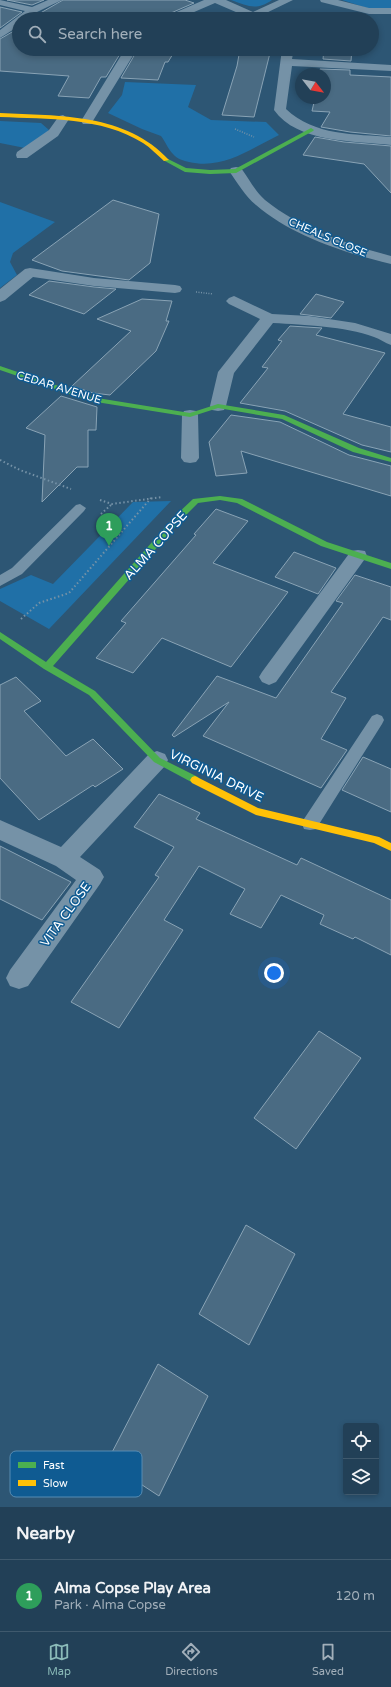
<!DOCTYPE html>
<meta charset="utf-8">
<style>
:root{--surface:#224057;--page:#2e4b61;--text:#f1f3f6;--muted:#a2afba;--line:#3f596d;--accent:#8bbbb9}
body{margin:0;font-family:"Varela Round",sans-serif;background:var(--page);color:var(--text)}
.controls{position:absolute;right:12px;bottom:12px;display:grid;overflow:hidden;border-radius:4px;box-shadow:0 2px 6px #0003}
.controls button{width:36px;height:36px;display:grid;place-items:center;padding:0;border:0;border-bottom:1px solid var(--line);background:var(--surface);color:var(--text);font:20px sans-serif}
.compass{position:absolute;left:295px;top:68px;width:36px;height:36px;border-radius:50%;background:var(--surface);box-shadow:0 2px 6px #0003;rotate:121deg}
.you{position:absolute;left:274px;top:973px;width:14px;height:14px;margin:-10px;border:3px solid #fff;border-radius:50%;background:#1a73e8;box-shadow:0 0 0 6px #1a73e833}
.badge{display:grid;place-items:center;width:26px;height:26px;border-radius:50%;background:var(--accent);color:#fff;font-size:13px;font-weight:700}
.pin{position:absolute;translate:-50% -33px;filter:drop-shadow(0 1px 2px #0008)}
.pin::after{content:'';position:absolute;top:21px;width:14px;height:12px;background:inherit;clip-path:polygon(0 0,100% 0,50% 100%)}
.list{margin:0;padding:0;list-style:none}
h2{display:flex;justify-content:space-between;align-items:center;height:52px;margin:0;padding:0 16px;font-size:17px}
h2 small{font-size:13px;font-weight:400;color:var(--muted)}
.list li{display:grid;grid-template-columns:26px 1fr auto;gap:12px;align-items:center;box-sizing:border-box;height:72px;padding:0 16px;border-top:1px solid var(--line)}
.list b{display:block;font-size:15px;white-space:nowrap}
.list p{margin:0;font-size:13px;white-space:nowrap;color:var(--muted)}
.list em{font-size:13px;font-style:normal;color:var(--muted)}
.icon{flex:none;width:22px;height:22px;fill:none;stroke:currentColor;stroke-width:2;stroke-linecap:round;stroke-linejoin:round}
.map{position:relative;flex:none;width:391px;height:1507px;overflow:hidden}
.search{position:absolute;background:var(--surface);box-shadow:0 2px 6px #0003;left:12px;right:12px;top:12px;height:44px;display:flex;align-items:center;gap:10px;box-sizing:border-box;padding:0 14px;border-radius:22px;color:var(--muted);font-size:15px}
.sheet{height:124px;background:var(--surface)}
nav{display:flex;justify-content:space-around;align-items:center;box-sizing:border-box;height:56px;border-top:1px solid var(--line);background:var(--surface);font-size:11px;color:var(--muted)}
nav a{display:grid;justify-items:center;gap:2px}
nav .on{color:var(--accent)}
.map>svg:first-child{display:block}
.green{fill:#2070a7}
.building{fill:#4a6b83;stroke:#89a3b5}
.lines{fill:none;stroke-linecap:round;stroke-linejoin:round}
.path-far1{stroke:#7592a7;stroke-width:1.5;stroke-dasharray:1 1.5;stroke-linecap:butt}
.path{stroke:#7592a7;stroke-width:2;stroke-dasharray:1.5 2.5;stroke-linecap:butt}
.lane{fill:#7592a7;fill-rule:evenodd}
.street{fill:#7592a7;fill-rule:evenodd}
.fast{fill:#4caf50;fill-rule:evenodd}
.slow{fill:#ffc107;fill-rule:evenodd}
.labels{text-anchor:middle;stroke-width:3;stroke-linejoin:round;paint-order:stroke}
.far-street-label{font-size:11px;fill:#fff;stroke:#0f5b92}
.street-label{font-size:13px;fill:#fff;stroke:#0f5b92}
.key{fill:#0f5b92;stroke:#578cb3;stroke-width:1}
.key-label{font-size:11px;fill:#fff}
</style>
<div class="map">
<svg width="391" height="1507" viewBox="0 0 391 1507">
<rect width="100%" height="100%" fill="#2d5674"/>
<path class="green" d="M231,0H272C256,11 248,6 231,0Z
M342,0H391V9H370Z
M125,82L196,85L188,107L211,120L266,122L279,135C250,149 223,170 189,162C184,161 177,159 173,154C168,149 165,141 161,136L142,129L108,113L122,95Z
M0,121L41,123L49,130L45,136L25,148L0,143Z
M0,202L55,222L13,253L10,262L17,275L0,288Z
M171,501L49,629L0,601V589L31,575L53,584L133,502Z"/>
<path class="building" d="M7,0H44L32,5Z
M63,0H185L194,3L164,16L163,19H30Z
M0,7L22,12L0,28Z
M19,28V49H123L106,77H101L89,98L58,96L69,76L0,71V39Z
M138,49H176L168,62H165L158,80L121,78Z
M240,49H269L270,53L254,117L222,115L237,66Z
M324,49H352L351,61L323,59Z
M320,69L350,70V75L391,77V136L350,132L321,127L330,112L312,111L315,98H325V74H319Z
M315,137L344,142L391,146V193L364,164L303,155Z
M113,200L159,214L150,263L129,280L62,271L32,260Z
M49,281L94,287L116,289L84,314L29,295Z
M316,294L344,302L331,318L300,314Z
M142,299L172,301L166,321H169L156,351L110,395L93,393L72,386L131,331L97,319Z
M290,326L322,328L316,335L385,353L343,414L391,427V452L362,445L285,411L240,403L268,368L262,367L282,341L278,340Z
M61,396L97,407L96,430H88V467H77L42,502L45,435L26,428Z
M231,415L280,422L349,455L391,466V496L241,451L247,473L216,476L209,442Z
M216,509L248,521L213,563L288,592L231,667L162,638L133,673L96,658L126,623L121,621L196,535L194,534Z
M294,552L336,568L318,594L275,577Z
M355,575L391,587V620L383,617L331,692L346,698L321,739L347,750L321,788L203,736L229,702L174,737L172,735L217,676L276,698L343,603L336,601Z
M16,677L41,701L24,711L66,756L93,739L123,769L95,787L93,785L39,820L0,778V685Z
M363,757L391,769V812L342,790Z
M159,794L200,813L196,819L297,865L301,858L391,900V955L355,937L353,939L320,924L324,915L281,895L261,928L230,914L245,889L199,866L164,920L183,930L119,1028L71,1002L159,877L155,875L174,847L134,827Z
M0,846L71,882L42,920L0,899Z
M319,1031L361,1058L296,1149L254,1118Z
M246,1225L295,1254L249,1345L199,1314Z
M158,1364L208,1396L159,1496L107,1462Z"/>
<g class="lines">
<path class="path-far1" d="M235,129L254,137
M196,292L213,294"/>
<path class="path" d="M0,460L20,470L71,489
M100,500L112,504L162,497
M101,514L112,504
M21,619L39,603L69,593L151,498"/>
<path class="lane" d="M80,504L86,508L84,511L22,574L0,586V575L12,568L76,505Z
M377,714L382,716L384,720L382,724L316,829L310,830L304,829L302,824L304,819L372,716Z"/>
<path class="street" d="M0,0L32,7L48,0H62L37,12L28,19H19V26L0,38V30L25,11L0,5Z
M204,0H226L253,12L279,0H293L262,15L266,19H252L215,3L178,19H164L165,17Z
M320,0H338L369,8H391V14H369L321,2Z
M125,49H137L91,124H83L81,121Z
M282,49H294L292,59L391,65V71L292,66L286,109C314,136 355,134 391,137V145C355,141 297,143 274,110Z
M63,115L69,119L58,136L27,158H17L16,155L17,152L49,130L59,116Z
M236,167L241,168C249,179 255,191 265,200C299,228 349,245 391,256V264C345,253 292,236 256,205C245,196 237,182 229,171L231,168Z
M30,268L94,278L175,285L180,286L182,289L180,292L175,293L94,286L33,277L5,300L0,302V289L25,269Z
M234,296L272,314L309,316L355,323L391,334V345C385,343 380,339 374,337C344,326 305,325 273,323L234,373L226,406L224,410L218,411L212,410L210,406L218,372L260,319L229,304L226,301L229,298Z
M190,410L196,411L198,415L199,458L196,462L190,463L184,462L181,458L182,415L184,411Z
M358,550L365,551L367,556L276,682L269,685L262,682L259,677L262,672L351,551Z
M157,751L165,754L168,760L165,766L80,857L100,870L104,877L100,884L28,986L19,989L10,986L6,978L10,970L76,880L56,866L0,840V820L61,847L149,754Z"/>
<path class="fast" d="M311,128L314,130L313,131L236,173L210,174L185,172L163,160L168,159L186,168L210,170L235,169Z
M0,366L91,397L190,413L218,404L284,415L359,448L391,458V462L353,452L282,419L218,408L190,417L90,401L0,370Z
M220,496L242,499L327,542L391,563V569L321,546L237,503L220,500L198,503L182,519L53,666L95,691L160,758L198,777L200,780L198,783L195,784L154,762L89,695L44,669L0,639V632L46,662L176,515L193,499Z"/>
<path class="slow" d="M0,113C59,116 126,113 169,160L164,161C157,155 151,148 143,143C101,117 48,119 0,117Z
M195,776L258,808L379,837L391,843V851L374,843L256,815L192,783L190,780L192,777Z"/>
</g>
<g class="labels">
<g class="far-street-label">
<text transform="translate(328 237) rotate(23)" y="4">CHEALS CLOSE</text>
<text transform="translate(59 387) rotate(17)" y="4">CEDAR AVENUE</text>
</g>
<g class="street-label">
<text transform="translate(155 545) rotate(-48)" y="5">ALMA COPSE</text>
<text transform="translate(217 775) rotate(26)" y="5">VIRGINIA DRIVE</text>
<text transform="translate(65 914) rotate(-54)" y="5">VITA CLOSE</text>
</g>
</g>
<rect x="10" y="1451" width="132" height="46" rx="6" class="key"/>
<rect x="18" y="1462" width="18" height="6" fill="#4caf50"/>
<rect x="18" y="1480" width="18" height="6" fill="#ffc107"/>
<g class="key-label">
<text x="43" y="1469">Fast</text>
<text x="43" y="1487">Slow</text>
</g>
</svg>
<div class="controls">
<button><svg class="icon" aria-label="locate" viewBox="0 0 24 24"><circle cx="12" cy="12" r="6"/><path d="M12 2v4M12 18v4M2 12h4M18 12h4"/></svg></button>
<button><svg class="icon" aria-label="layers" viewBox="0 0 24 24"><path d="M12 4l9 5-9 5-9-5zM3 14l9 5 9-5"/></svg></button>
</div>
<svg class="compass" viewBox="-18 -18 36 36"><path d="M0-13l5 13h-10z" fill="#e53935"/><path d="M0 13l5-13h-10z" fill="#a2afba"/></svg>
<div class="you"></div>
<div class="pin badge" style="left:109px;top:546px;background:#2e9e5b">1</div>
<div class="search"><svg class="icon" aria-label="search" viewBox="0 0 24 24"><circle cx="10" cy="10" r="6"/><path d="M15 15l6 6"/></svg>Search here</div>
</div>
<section class="sheet">
<h2>Nearby<small></small></h2>
<ul class="list">
<li><span class="badge" style="background:#2e9e5b">1</span><div><b>Alma Copse Play Area</b><p>Park · Alma Copse</p></div><em>120 m</em></li>
</ul>
</section>
<nav>
<a class="on"><svg class="icon" aria-label="map" viewBox="0 0 24 24"><path d="M3 6l6-2 6 2 6-2v14l-6 2-6-2-6 2zM9 4v14M15 6v14"/></svg>Map</a>
<a><svg class="icon" aria-label="directions" viewBox="0 0 24 24"><path d="M12 3l9 9-9 9-9-9zM9 14v-3h6M13 9l2 2-2 2"/></svg>Directions</a>
<a><svg class="icon" aria-label="saved" viewBox="0 0 24 24"><path d="M7 4h10v16l-5-4-5 4z"/></svg>Saved</a>
</nav>
